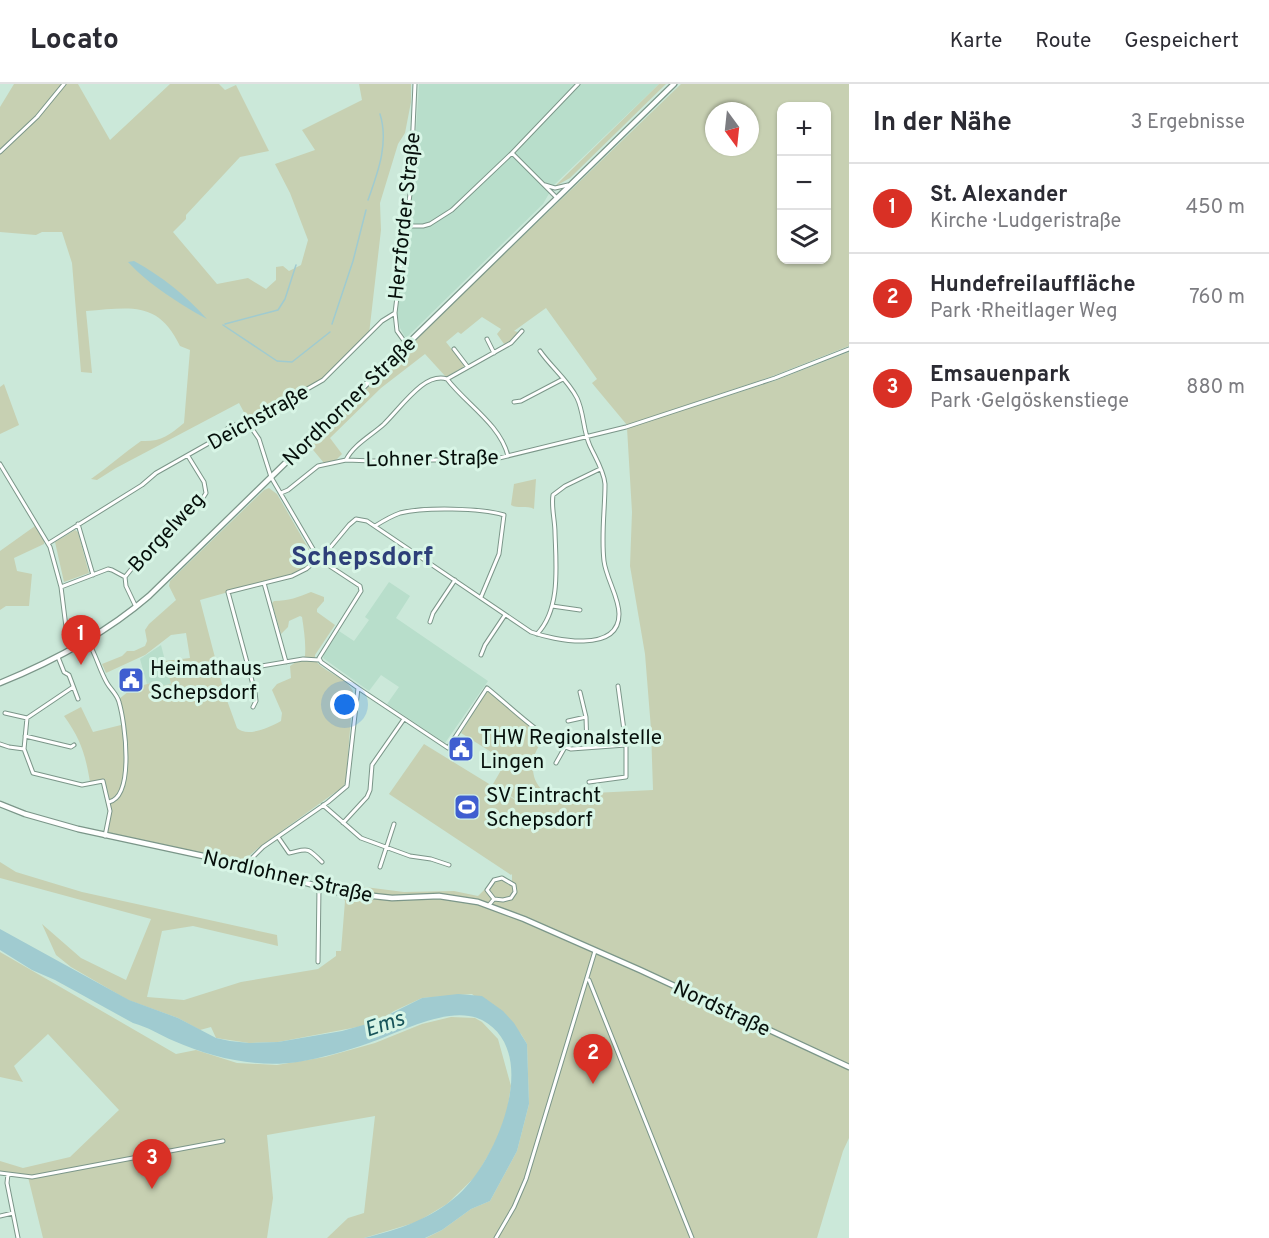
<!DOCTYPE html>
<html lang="de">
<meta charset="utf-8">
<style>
:root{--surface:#fff;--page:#f2f2f3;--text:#2b2b33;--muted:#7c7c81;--line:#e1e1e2;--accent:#d93025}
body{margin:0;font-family:Overpass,sans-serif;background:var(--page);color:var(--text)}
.controls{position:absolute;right:18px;top:18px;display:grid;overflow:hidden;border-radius:12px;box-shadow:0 2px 4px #0004}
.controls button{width:54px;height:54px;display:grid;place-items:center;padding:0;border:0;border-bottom:2px solid var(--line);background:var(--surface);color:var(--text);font:30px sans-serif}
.compass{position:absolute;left:705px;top:18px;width:54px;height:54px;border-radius:50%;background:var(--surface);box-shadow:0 2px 4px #0004;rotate:165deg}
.you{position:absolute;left:345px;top:621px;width:21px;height:21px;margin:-15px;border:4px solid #fff;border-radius:50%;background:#1a73e8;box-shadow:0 0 0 9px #1a73e833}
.badge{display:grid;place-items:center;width:39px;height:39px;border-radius:50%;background:var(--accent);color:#fff;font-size:20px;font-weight:700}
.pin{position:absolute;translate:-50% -50px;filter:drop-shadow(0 2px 3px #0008)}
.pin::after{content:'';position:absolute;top:32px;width:21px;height:18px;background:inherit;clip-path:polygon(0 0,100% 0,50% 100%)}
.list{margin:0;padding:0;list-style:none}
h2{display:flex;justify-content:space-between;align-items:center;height:78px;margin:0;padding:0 24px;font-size:26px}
h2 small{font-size:20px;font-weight:400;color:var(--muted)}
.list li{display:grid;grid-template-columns:39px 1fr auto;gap:18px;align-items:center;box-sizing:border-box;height:90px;padding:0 24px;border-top:2px solid var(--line)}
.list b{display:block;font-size:22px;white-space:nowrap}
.list p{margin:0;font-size:20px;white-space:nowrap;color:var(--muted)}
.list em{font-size:20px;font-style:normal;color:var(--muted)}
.icon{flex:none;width:33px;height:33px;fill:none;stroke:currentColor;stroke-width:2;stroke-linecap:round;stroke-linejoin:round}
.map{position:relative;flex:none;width:849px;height:1154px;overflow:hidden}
header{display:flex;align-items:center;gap:36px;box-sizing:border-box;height:84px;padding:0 30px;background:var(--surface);border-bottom:2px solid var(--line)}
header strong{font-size:28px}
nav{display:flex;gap:33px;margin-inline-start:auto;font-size:21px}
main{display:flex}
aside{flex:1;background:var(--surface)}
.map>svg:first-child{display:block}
.built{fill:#b8decb}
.green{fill:#c7d0b2;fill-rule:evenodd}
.water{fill:#a0cbd0}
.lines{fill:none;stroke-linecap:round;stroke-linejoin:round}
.stream{stroke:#a0cbd0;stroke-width:1.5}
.street-casing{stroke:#7b9689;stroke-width:5}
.secondary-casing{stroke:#7b9689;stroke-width:7}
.street{stroke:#fff;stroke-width:3}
.secondary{stroke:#fff;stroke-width:4.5}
.labels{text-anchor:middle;stroke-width:6;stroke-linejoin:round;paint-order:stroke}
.street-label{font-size:21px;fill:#060f0b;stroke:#d8f5e6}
.poi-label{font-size:21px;fill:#060f0b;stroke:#d8f5e6;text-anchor:start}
.water-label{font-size:22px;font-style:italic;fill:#18545a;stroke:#d8f5e6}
.district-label{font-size:27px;font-weight:bold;fill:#2d3f79;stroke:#d8f5e6}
</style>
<header>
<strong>Locato</strong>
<nav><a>Karte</a><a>Route</a><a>Gespeichert</a></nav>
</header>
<main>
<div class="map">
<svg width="849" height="1154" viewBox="0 0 849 1154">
<rect width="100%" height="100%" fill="#cbe8d9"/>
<path class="built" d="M419,0H659L554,101L543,120L407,253H405L400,244L397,231L412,109Z
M389,498L410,512L396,534L488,597L445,659L387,620L399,603L381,591L369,607L323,574L324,570L339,547L354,557L369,536L365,533Z
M161,561L171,600L152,604L151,599L147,600L140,575Z"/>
<path class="green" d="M14,0H78L110,56L170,0H219L225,6L236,1L269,67L240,73L186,131V135L173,148L217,200L248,194L266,205L276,196V183L283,182L289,187L301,181L308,156L290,109L275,80L315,66L302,46L362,16L359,0H411V18L405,49L398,60L380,119L381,146L369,250L323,295L295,312L258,331L247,334L239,319L116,384L97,396L91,395C108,383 124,369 141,357C161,358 168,352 184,339L190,266L180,262C158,216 130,224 86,227L92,289L81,288L72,179L62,148H42L36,151L0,148V23Z
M659,0H666L570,94L554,103Z
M681,0H849V262L773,292L627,341L592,299L597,295L546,224L514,247L518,248L511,257L504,260L497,250L501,245L482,233L461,250L458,248L446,258L465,282L446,293L425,270L381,304L330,354L342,370L336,376L324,379L309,361L472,201ZM782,22H826V176H782ZM714,27H750V63H714Z
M849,268V1054L843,1067L817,1154H426L442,1146L471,1125L490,1117L517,1067L529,1020L527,960L521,950L472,910L422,914L394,927L385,933L363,942L278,958L249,959L216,954L211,943L200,946L178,934L128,916L71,883L56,871L42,840L81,874L126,896L151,835L0,794V778L16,788L82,808L277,851L278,862L193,842L162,847L147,913L184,916L241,898L318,885L336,872V867H341L345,817L337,803L341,800L404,808L454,807L478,812L492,798L502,794L512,799V790L511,791L389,710L424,660L525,722L493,700L504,681L499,673L461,649L488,604L545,652C542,659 535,666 534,674C530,691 537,708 554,711L653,706L651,645L645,570L630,482L632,428L627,344L774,297Z
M4,300L19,341L0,350V303Z
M536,395L534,425C527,421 517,425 511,421L514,400Z
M269,404L277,410L314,474L304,485L292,490L200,516L224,608L237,644C247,654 270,643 281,637L282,629L272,606L277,600L291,594L290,582L305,572C306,559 304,546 302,533L300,532L289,537L288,543L281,550L272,519L274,517C288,517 299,513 311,508L324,513V517L317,525V528L335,541L315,571V576C325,589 346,593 353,607L346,697L344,702L258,764L244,776L106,751L108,729L101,696L90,698C85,669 81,656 64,632L81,623L93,648L121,641L123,636L119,615L139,599L140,602L151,599L153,604L171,600L165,577L190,574L186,549L171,551L145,571L106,589L102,580L122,572L127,567H134L145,562L147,557L145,546L149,540L176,516L169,502L170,497L264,406Z
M35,442L44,457V460L14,474L17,487L32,490L29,522H6L0,526V467Z
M75,446L78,448L89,489L64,498L55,458Z
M0,868L176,970L196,966L237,979L277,981L325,973L375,959L422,940L451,933L475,934L482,938L498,955L511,1002L507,1028L497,1056L476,1092L447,1120L417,1138L364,1154H327L348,1134L364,1129L375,1032L267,1051L273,1114L267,1154H43L28,1093L0,1087V1077L23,1084L70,1073L119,1026L48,950L14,982L23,998L0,993Z"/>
<path class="water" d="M134,177C163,193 185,211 207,235C181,221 148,200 128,178Z
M0,845L129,916L178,934L216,954L230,957L249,959L278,958L342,947L374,938L422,914L458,910L482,912L503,927L514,939L527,960L529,1020L517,1067L490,1117L471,1125L442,1146L425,1154H364C398,1146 431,1135 458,1111C496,1078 543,968 482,936C450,920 399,949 369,959C346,967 322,974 298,978C257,984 212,974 174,957C160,951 148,943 133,939L55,896L32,886L0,866Z"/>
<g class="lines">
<path class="stream" d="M368,116C378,88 389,59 380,30
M225,240L278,226L285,215L296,181
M332,240L353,177L366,126
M223,241L277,277L292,278L330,248"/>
<g class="street-casing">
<path id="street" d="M0,68L37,33L64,0
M512,69L556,113
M545,101L555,104L568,101
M406,142H423L430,140L452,126L512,69L578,0
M487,255L494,269
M407,261L397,247L395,229L410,110L415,0
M454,265L467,282
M447,295L511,259L522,247
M514,318L521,317L563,295
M346,376C353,361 372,351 384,340C396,328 407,313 421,302C429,296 437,292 447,295C466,320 500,340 508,372
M0,380L50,463L61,503L67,551L73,565
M281,409L288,406L318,382L346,376L373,377L495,375L626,343L775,294L849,265
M78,440L93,491
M375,442C383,437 391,432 400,429C425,423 480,424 504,431L499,470L481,513
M49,459L142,401L156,389L218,354L228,344L274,324L323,296L382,237L395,229
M264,499L286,578
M61,503L108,485L112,486L125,493
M552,522L580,526
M136,523L126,502L125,493L150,462L201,417L206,409L204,398L188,372
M430,538L433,529L455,496
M537,550C561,525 556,481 555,449C555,436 551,423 553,411L565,402L600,385
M87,556C96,570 99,585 107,599C111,606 117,610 119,618C125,638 135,712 109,718
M481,571L485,561L505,531
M58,573L64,588L69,591L78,615
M249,584L303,575L319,576
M73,603L27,634L24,665L33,689L82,701L103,697L110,727L105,752
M358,604L448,664L487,604C511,623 543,656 571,665L626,661
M580,608L586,633L587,664
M253,623L256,617L255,608L228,508L292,492L306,485L329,465L349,441L356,435L367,437L531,548C554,556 619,570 619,530C619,513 606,494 604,477C601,451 605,425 605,400C604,387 595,373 590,362C583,347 584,328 577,314C568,296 551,283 540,267
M5,629L27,634
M568,637L586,633
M25,652L71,663L74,661
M0,660L9,663L24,665
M556,679L565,663
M589,698L626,693V661L618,602
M323,721L361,754L410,772L431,775L449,781
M343,739L367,713L370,706L372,681L404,635
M278,753L289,769C308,765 306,762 322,778
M245,781L263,763L328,718L347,702L358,604L321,578L319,574L361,507L360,502L325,479L316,470L271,393L259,355L246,336
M380,783L394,740
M489,821L494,815L503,816L511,814L515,808L514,801L502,794L494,796L487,806L494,815
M318,878L319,803
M589,896L692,1154
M0,1089L32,1093L223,1057
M8,1090L7,1099L18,1154
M0,1132L13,1129
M496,1154L514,1123L526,1095L595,867"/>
</g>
<g class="secondary-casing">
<path id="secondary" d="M0,599C54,577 105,550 149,512L674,0
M0,720L25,730L78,745L245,781L337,808L392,814L439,812L478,818L524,835L640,886L849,983"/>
</g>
<use href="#street" class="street"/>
<use href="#secondary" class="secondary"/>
</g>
<defs>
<g id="civic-square" transform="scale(1.35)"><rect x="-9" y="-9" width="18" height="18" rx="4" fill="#3f5ed0" stroke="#d8f5e6"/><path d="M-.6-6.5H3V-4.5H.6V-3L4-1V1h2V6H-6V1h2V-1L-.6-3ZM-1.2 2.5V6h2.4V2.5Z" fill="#fff"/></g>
<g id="stadium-square" transform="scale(1.35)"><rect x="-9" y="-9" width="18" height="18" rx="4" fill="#3f5ed0" stroke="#d8f5e6"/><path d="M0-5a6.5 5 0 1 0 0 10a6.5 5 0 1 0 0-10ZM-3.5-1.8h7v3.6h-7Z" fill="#fff"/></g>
</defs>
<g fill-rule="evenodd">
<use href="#civic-square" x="131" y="596"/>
<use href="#civic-square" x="461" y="665"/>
<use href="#stadium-square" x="467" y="723"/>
</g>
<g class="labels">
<g class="street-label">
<text transform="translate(404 132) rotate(-84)" y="7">Herzforder Straße</text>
<text transform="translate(349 317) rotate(-44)" y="7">Nordhorner Straße</text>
<text transform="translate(258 333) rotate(-29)" y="7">Deichstraße</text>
<text transform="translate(432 374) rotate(-1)" y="7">Lohner Straße</text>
<text transform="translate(166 448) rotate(-47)" y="7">Borgelweg</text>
<text transform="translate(288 792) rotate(13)" y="7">Nordlohner Straße</text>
<text transform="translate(722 924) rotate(25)" y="7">Nordstraße</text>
</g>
<g class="poi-label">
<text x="150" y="591">Heimathaus<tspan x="150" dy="24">Schepsdorf</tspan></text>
<text x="480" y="660">THW Regionalstelle<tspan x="480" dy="24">Lingen</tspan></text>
<text x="486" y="718">SV Eintracht<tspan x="486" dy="24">Schepsdorf</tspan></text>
</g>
<g class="water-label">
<text transform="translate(384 939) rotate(-19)" y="8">Ems</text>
</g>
<g class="district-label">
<text x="362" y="481">Schepsdorf</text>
</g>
</g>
</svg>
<div class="controls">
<button>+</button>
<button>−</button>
<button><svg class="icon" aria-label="layers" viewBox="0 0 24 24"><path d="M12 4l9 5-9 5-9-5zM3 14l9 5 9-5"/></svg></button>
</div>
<svg class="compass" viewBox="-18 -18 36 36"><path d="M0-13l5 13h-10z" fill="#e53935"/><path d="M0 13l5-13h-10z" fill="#7c7c81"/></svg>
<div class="you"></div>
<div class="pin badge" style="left:81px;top:581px">1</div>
<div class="pin badge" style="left:593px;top:1000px">2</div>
<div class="pin badge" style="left:152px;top:1105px">3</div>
</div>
<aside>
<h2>In der Nähe<small>3 Ergebnisse</small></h2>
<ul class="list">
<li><span class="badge">1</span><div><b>St. Alexander</b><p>Kirche · Ludgeristraße</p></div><em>450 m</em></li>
<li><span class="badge">2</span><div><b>Hundefreilauffläche</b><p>Park · Rheitlager Weg</p></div><em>760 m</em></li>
<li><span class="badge">3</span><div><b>Emsauenpark</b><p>Park · Gelgöskenstiege</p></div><em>880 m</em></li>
</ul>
</aside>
</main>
